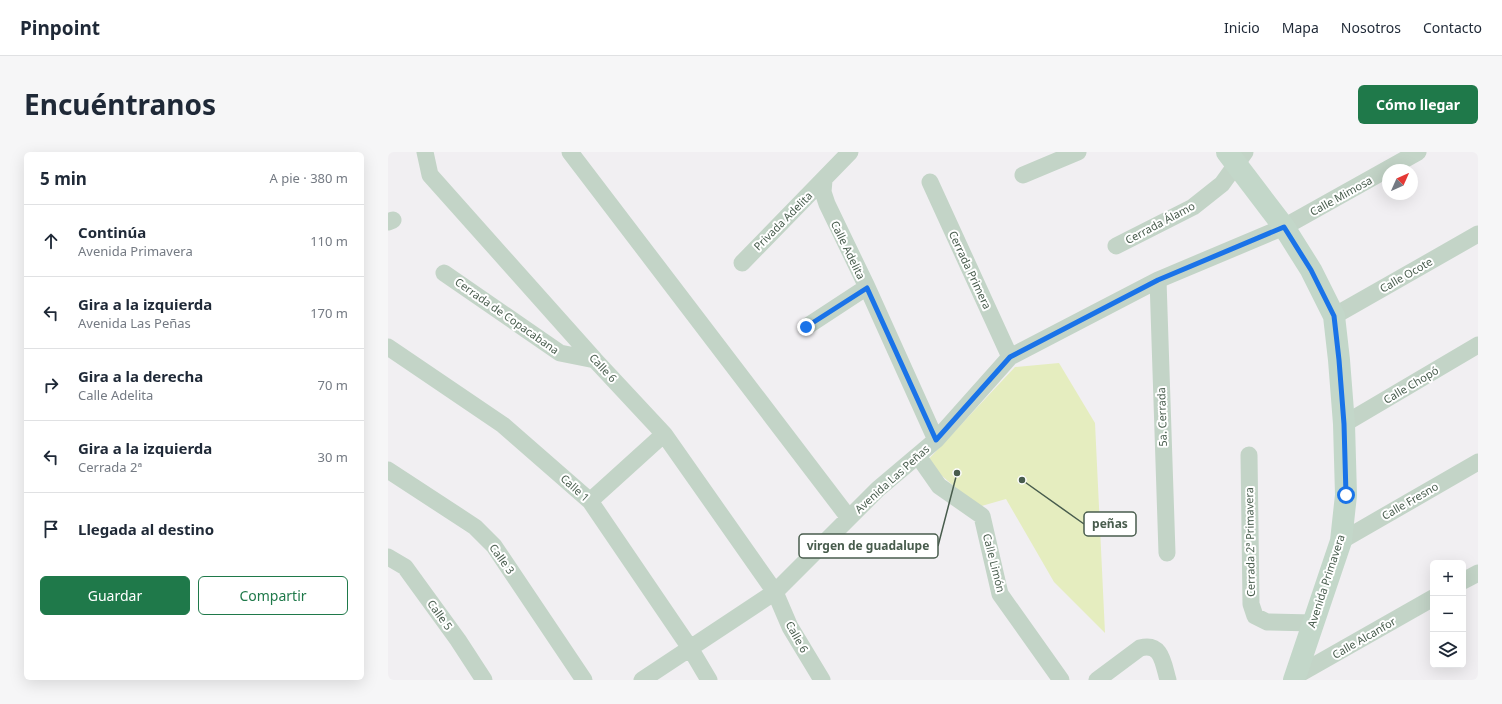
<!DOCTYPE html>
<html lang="es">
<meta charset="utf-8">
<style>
:root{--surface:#fff;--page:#f6f6f7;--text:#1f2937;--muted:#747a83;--line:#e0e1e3;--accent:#1f794a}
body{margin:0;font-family:"Noto Sans",sans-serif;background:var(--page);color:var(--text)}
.controls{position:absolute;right:12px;bottom:12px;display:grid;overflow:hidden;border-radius:6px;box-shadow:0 4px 16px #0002}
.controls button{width:36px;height:36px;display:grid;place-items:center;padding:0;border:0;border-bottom:1px solid var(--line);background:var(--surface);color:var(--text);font:20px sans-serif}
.compass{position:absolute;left:994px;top:12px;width:36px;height:36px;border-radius:50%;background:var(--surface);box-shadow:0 4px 16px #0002;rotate:45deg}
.stop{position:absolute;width:12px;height:12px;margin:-9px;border:3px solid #1a73e8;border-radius:50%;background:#fff}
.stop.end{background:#1a73e8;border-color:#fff;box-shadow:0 1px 4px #0008}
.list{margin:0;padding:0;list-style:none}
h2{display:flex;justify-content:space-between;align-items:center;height:52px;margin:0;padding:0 16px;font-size:17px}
h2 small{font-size:13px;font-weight:400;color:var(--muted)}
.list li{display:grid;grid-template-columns:26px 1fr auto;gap:12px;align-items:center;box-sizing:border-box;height:72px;padding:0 16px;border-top:1px solid var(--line)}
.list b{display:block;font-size:15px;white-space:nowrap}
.list p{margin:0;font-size:13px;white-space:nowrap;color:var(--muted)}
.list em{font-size:13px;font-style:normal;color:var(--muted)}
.actions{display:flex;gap:8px;padding:12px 16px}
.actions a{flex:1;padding:9px 0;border:1px solid var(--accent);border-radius:6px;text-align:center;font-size:14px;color:var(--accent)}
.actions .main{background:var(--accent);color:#fff}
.icon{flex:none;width:22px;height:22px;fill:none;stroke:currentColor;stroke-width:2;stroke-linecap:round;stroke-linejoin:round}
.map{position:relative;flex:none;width:1090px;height:528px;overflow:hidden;border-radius:6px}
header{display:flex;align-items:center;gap:24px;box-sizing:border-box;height:56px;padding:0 20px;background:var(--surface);border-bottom:1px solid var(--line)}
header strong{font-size:19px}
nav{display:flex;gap:22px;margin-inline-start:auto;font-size:14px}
.intro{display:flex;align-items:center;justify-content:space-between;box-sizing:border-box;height:96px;padding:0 24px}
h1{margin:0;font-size:28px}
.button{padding:10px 18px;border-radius:6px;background:var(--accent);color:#fff;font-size:14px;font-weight:700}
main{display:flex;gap:24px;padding:0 24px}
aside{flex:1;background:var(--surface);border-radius:6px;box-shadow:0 4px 16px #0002}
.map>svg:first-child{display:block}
.green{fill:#e5edbf}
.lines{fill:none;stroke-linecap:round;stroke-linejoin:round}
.street{stroke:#c3d4c7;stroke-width:17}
.secondary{stroke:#c3d7c9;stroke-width:22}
.route{stroke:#1a73e8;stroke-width:5}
.labels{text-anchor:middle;stroke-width:4;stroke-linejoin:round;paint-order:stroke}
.street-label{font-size:11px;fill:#485c4d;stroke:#fff}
.leader{fill:none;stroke:#485c4d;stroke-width:1.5}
.callout-dot{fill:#485c4d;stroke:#fff;stroke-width:1.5}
.callout{fill:#fff;stroke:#485c4d;stroke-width:1.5}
.callout-label{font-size:12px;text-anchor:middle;font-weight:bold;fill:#485c4d}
</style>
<header>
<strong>Pinpoint</strong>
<nav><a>Inicio</a><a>Mapa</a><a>Nosotros</a><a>Contacto</a></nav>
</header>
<div class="intro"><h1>Encuéntranos</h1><a class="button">Cómo llegar</a></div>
<main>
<aside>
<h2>5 min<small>A pie · 380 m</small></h2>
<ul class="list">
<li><svg class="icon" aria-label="ahead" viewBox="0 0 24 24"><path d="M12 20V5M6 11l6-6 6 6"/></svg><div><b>Continúa</b><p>Avenida Primavera</p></div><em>110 m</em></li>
<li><svg class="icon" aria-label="left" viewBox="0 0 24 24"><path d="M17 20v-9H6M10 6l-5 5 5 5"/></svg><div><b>Gira a la izquierda</b><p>Avenida Las Peñas</p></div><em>170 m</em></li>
<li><svg class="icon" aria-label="right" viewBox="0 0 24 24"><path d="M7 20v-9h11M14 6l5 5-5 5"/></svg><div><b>Gira a la derecha</b><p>Calle Adelita</p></div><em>70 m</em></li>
<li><svg class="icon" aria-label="left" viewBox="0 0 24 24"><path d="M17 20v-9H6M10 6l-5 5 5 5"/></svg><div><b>Gira a la izquierda</b><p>Cerrada 2ª</p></div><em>30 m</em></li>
<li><svg class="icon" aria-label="arrive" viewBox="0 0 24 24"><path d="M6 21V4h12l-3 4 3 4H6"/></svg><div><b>Llegada al destino</b></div></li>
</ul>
<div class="actions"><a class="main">Guardar</a><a>Compartir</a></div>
</aside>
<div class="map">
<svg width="1090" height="528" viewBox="0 0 1090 528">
<rect width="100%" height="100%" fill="#f1eff2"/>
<path class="green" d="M671,211L707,271L717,481L666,430L618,347L590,355L538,310L627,215Z"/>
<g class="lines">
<path class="street" d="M37,0L42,23L207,208L276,282L387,440L402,475L434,528
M182,0L461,366
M635,23L690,0
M436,28L435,40L439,52L479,135L548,288
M542,30L622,205
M0,70L5,68
M728,94L805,55L834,32L857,0
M354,111L462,0
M56,121L172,201L207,208
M770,128L779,401
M946,164L1090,82
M418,175L479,135
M0,195L115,273L202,349L302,496L321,528
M956,272L1090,193
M861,303L863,452L867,464L879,470L925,471
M530,304L551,334L594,364L612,442L673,528
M0,318L87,375L106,394L196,528
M202,349L276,282
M953,389L1090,310
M0,405L17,415L70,488L96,528
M1075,429L1090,421
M906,525L1045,446
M254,528L387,440L490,337L548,288L622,205L770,128L896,75L1030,0
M709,528L752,496C774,490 775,511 780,528"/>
<path class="secondary" d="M839,0L896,75L923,118L946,164L951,208L956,272L958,343L953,389L906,528"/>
</g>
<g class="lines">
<path class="route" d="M418,175L479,136L548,288L622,205L770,128L896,75L923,118L946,164L951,208L956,272L958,343"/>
</g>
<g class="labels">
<g class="street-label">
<text transform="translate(953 44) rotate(-29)" y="4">Calle Mimosa</text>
<text transform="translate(395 69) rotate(-45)" y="4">Privada Adelita</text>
<text transform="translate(772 71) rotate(-28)" y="4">Cerrada Álamo</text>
<text transform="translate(460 98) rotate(64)" y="4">Calle Adelita</text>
<text transform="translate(582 118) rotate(65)" y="4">Cerrada Primera</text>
<text transform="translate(1018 123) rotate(-30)" y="4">Calle Ocote</text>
<text transform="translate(119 164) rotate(35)" y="4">Cerrada de Copacabana</text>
<text transform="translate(215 216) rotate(47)" y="4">Calle 6</text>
<text transform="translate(1023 233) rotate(-31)" y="4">Calle Chopó</text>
<text transform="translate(774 265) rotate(-92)" y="4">5a. Cerrada</text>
<text transform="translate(504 327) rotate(-42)" y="4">Avenida Las Peñas</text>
<text transform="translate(187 336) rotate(42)" y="4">Calle 1</text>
<text transform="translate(1022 349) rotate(-30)" y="4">Calle Fresno</text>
<text transform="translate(862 390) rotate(-91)" y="4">Cerrada 2ª Primavera</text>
<text transform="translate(114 407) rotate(54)" y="4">Calle 3</text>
<text transform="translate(606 411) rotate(76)" y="4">Calle Limón</text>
<text transform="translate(938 429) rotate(-72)" y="4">Avenida Primavera</text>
<text transform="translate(52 463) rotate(54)" y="4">Calle 5</text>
<text transform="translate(409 485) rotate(61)" y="4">Calle 6</text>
<text transform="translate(976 486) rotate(-30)" y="4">Calle Alcanfor</text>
</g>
</g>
<path class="leader" d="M634 328L696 372M569 321L550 394"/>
<g class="callout-dot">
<circle cx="634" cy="328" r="4"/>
<circle cx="569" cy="321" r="4"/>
</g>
<g class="callout">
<rect x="696" y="360" width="52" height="24" rx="4"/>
<rect x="411" y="382" width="139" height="24" rx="4"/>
</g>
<g class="callout-label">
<text x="722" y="376">peñas</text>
<text x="480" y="398">virgen de guadalupe</text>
</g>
</svg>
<div class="controls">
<button>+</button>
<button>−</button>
<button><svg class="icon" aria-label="layers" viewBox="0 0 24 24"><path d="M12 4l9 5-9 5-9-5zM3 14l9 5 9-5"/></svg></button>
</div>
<svg class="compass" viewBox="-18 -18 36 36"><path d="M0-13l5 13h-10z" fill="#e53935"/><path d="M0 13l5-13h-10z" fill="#747a83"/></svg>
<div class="stop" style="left:958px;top:343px"></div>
<div class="stop end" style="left:418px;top:175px"></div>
</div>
</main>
